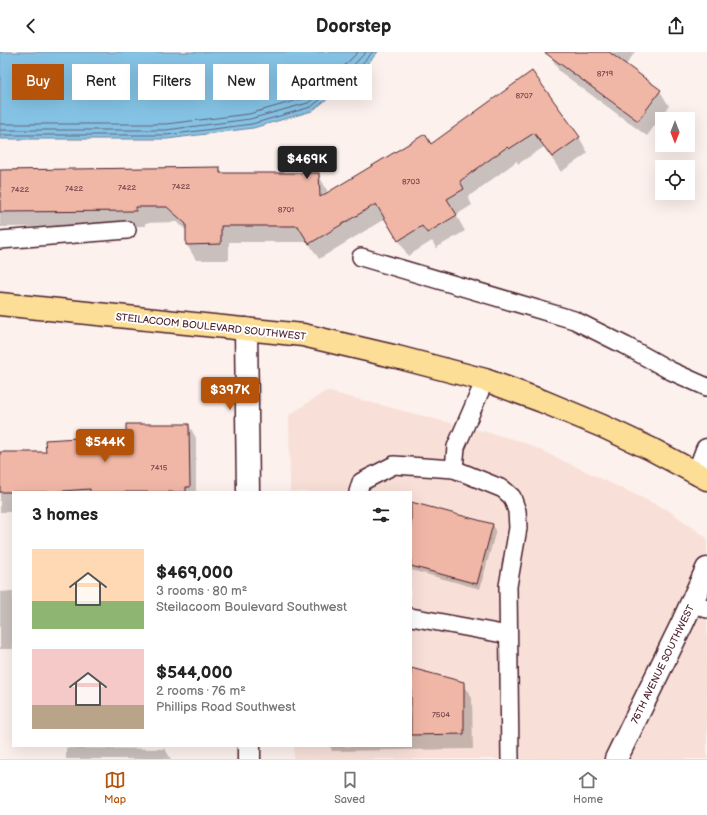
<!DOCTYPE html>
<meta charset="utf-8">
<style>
:root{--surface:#fff;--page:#f6f6f6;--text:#222;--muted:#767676;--line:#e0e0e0;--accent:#b45309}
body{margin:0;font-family:"Balsamiq Sans",sans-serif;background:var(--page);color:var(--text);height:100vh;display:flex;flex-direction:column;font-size:15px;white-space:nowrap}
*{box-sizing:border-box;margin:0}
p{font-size:13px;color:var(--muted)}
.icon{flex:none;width:22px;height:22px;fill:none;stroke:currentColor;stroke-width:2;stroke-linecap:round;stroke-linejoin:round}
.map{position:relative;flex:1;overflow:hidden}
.side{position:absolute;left:12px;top:439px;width:400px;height:256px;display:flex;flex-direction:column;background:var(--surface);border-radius:0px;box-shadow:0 4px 16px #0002}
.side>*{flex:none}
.hud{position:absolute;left:12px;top:12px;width:400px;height:36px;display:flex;gap:8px}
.needle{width:26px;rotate:180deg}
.controls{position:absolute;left:655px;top:60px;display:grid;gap:8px}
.controls a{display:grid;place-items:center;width:40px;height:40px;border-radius:0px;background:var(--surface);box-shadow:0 4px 16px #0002;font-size:20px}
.price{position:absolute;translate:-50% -34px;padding:0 9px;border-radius:4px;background:var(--accent);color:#fff;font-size:13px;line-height:26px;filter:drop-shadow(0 1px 2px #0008)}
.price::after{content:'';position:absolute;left:50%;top:24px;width:12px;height:9px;margin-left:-6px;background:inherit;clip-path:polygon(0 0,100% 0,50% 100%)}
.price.active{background:#222;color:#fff}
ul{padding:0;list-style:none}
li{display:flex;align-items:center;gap:12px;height:100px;padding:0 20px}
li span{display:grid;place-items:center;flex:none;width:112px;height:80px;border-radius:0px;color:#555}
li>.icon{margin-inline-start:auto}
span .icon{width:48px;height:48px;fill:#fffc;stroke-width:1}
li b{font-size:17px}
h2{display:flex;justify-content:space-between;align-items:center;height:48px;padding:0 20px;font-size:17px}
.chip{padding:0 14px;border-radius:0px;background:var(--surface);box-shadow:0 4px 16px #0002;font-size:14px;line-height:36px}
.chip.active{background:var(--accent);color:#fff}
header{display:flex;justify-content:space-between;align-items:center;height:52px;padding:0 20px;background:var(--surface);font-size:18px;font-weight:600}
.tabs{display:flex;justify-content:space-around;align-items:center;height:56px;border-top:1px solid var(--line);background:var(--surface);font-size:11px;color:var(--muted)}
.tabs a{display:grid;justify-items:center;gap:2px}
.tabs .active{color:var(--accent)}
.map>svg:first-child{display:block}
</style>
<header><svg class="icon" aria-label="back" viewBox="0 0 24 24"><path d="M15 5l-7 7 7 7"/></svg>Doorstep<svg class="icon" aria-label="share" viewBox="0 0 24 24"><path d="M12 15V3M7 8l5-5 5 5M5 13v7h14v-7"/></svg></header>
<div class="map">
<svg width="707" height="707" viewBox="0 0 707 707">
<rect width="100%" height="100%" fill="#fcf1ed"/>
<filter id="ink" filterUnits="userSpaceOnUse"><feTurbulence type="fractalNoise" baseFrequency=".025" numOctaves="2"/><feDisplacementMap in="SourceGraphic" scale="8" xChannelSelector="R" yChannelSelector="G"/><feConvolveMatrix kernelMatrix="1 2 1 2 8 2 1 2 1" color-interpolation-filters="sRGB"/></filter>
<g filter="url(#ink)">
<!-- built -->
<path fill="#f8e0d8" d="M326,339L521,389L668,458L707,486V707H294V694H411V440H290L289,363Z"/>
<!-- water -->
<path fill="#85c3e5" stroke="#6d819b" d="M0,0H378L355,25L312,59L253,76L167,87H0Z"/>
<!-- shadow -->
<g fill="#0003">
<path d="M552,0H635L626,13L660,39L669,54L647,84L559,19L550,3Z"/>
<path d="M532,20L579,85L588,101L561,120L544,95L518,112L517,109L468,145L472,153L456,163L465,179L436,196L432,189L408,204L386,166L319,207L308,190H229V208H196L187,193V179L177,170L145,171V174L0,175V120L219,116L223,122H318L327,138V142L431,93Z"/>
<path d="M189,373L196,386V440H13V460H0V401H47L127,384Z"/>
<path d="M411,451L493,473L496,478L480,537L411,518Z"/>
<path d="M13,539V597H0V540Z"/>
<path d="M411,617L463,631L472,646L473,697L332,699L330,694H411Z"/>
<path d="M66,696L165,697L171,707H66Z"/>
</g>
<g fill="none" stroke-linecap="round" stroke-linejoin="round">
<!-- shore -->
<g stroke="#626175" stroke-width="1">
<path d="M0,72H166L249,62L305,46L344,14L358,0"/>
<path d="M0,78H166L250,67L308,51L348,19L366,0"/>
<path d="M0,83H167L252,72L311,55L352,22L373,0"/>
</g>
</g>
<!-- building -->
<g fill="#f0b7a7" stroke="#4a1f2b">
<path d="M544,0H609L661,38L638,69Z"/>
<path d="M532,19L580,85L552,105L534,81L509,97L507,95L460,129L464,137L447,147L457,163L427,181L422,174L398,189L376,152L309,192L298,174H221V192L186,193V172L167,155H136V159L0,160V118L220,115V121H319L320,145L425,82L431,92Z"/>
<path d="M126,372H189L190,435H186V440H90V437L49,440H0V400H46L45,388L126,383Z"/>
<path d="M411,450L493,472L477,532L411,514Z"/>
<path d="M411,616L464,630V682L411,683Z"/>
</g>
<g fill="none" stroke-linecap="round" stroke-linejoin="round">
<defs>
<g id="service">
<path d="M0,188L127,178"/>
<path d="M361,205L574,268L626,294L671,319L707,335"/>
<path d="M454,417L456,395L485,328"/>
<path d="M358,440L361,430L394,413L454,417L503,437L512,445L517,459L518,476L508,534L510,707"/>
<path d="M692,550L707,557"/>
<path d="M411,565L508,583"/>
</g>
<g id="minor">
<path d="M698,422L707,398"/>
<path d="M616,707L682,572L707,517"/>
</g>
<g id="tertiary">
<path d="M246,277L248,440"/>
<path d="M249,707V694"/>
</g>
<path id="primary" d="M0,252L303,283L397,305L485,328L542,349L602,374L651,397L707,427"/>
</defs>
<!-- service casing -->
<use href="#service" stroke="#4a1f2b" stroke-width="20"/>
<!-- minor casing -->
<use href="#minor" stroke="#4a1f2b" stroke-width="25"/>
<!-- tertiary casing -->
<use href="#tertiary" stroke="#4a1f2b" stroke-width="25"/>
<!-- primary casing -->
<use href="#primary" stroke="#4a1f2b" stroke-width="25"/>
<!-- service -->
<use href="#service" stroke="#fff" stroke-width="17"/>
<!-- minor -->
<use href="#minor" stroke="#fff" stroke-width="22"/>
<!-- tertiary -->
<use href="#tertiary" stroke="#fff" stroke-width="22"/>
<!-- primary -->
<use href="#primary" stroke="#fcde96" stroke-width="22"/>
</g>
</g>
<g text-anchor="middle" stroke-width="4" stroke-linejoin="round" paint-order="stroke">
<!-- number labels -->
<g font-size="8" fill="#74454a">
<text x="605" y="24">8719</text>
<text x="524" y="46">8707</text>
<text x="411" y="132">8703</text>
<text x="181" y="137">7422</text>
<text x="127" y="138">7422</text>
<text x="74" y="139">7422</text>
<text x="20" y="140">7422</text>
<text x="286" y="160">8701</text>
<text x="159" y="418">7415</text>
<text x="441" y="665">7504</text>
</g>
<!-- street labels -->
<g font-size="10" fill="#4a1f2b" stroke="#fff">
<text transform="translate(211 274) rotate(6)" y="4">STEILACOOM BOULEVARD SOUTHWEST</text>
<text transform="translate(662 612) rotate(-64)" y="4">76TH AVENUE SOUTHWEST</text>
</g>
</g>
</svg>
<div class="controls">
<a><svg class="needle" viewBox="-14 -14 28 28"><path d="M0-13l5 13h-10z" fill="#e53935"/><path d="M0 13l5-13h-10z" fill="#767676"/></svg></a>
<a><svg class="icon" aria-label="locate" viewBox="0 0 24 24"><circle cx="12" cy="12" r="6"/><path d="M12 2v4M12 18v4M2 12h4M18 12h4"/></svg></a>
</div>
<b class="price active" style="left:307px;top:128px">$469K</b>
<b class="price" style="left:230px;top:359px">$397K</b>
<b class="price" style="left:105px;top:411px">$544K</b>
<div class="hud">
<a class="chip active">Buy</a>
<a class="chip">Rent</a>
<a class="chip">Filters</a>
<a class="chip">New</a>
<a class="chip">Apartment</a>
</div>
<section class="side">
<h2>3 homes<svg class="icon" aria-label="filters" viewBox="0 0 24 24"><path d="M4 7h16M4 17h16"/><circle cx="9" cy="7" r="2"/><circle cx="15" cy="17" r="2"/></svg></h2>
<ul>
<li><span style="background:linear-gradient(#ffd9b3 65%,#8fb573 0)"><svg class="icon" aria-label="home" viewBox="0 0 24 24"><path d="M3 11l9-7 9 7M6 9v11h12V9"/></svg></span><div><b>$469,000</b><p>3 rooms · 80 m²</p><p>Steilacoom Boulevard Southwest</p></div></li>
<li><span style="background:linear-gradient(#f6c9c9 70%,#b9a48a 0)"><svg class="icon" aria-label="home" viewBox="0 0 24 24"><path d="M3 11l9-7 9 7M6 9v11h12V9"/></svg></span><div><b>$544,000</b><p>2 rooms · 76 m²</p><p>Phillips Road Southwest</p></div></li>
</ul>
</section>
</div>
<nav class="tabs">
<a class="active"><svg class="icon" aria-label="map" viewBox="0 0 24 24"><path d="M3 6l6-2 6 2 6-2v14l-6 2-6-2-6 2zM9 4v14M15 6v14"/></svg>Map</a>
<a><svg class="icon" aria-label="saved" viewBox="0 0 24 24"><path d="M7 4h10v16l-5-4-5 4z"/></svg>Saved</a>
<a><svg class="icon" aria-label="home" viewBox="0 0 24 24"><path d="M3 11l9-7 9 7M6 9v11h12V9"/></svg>Home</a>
</nav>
